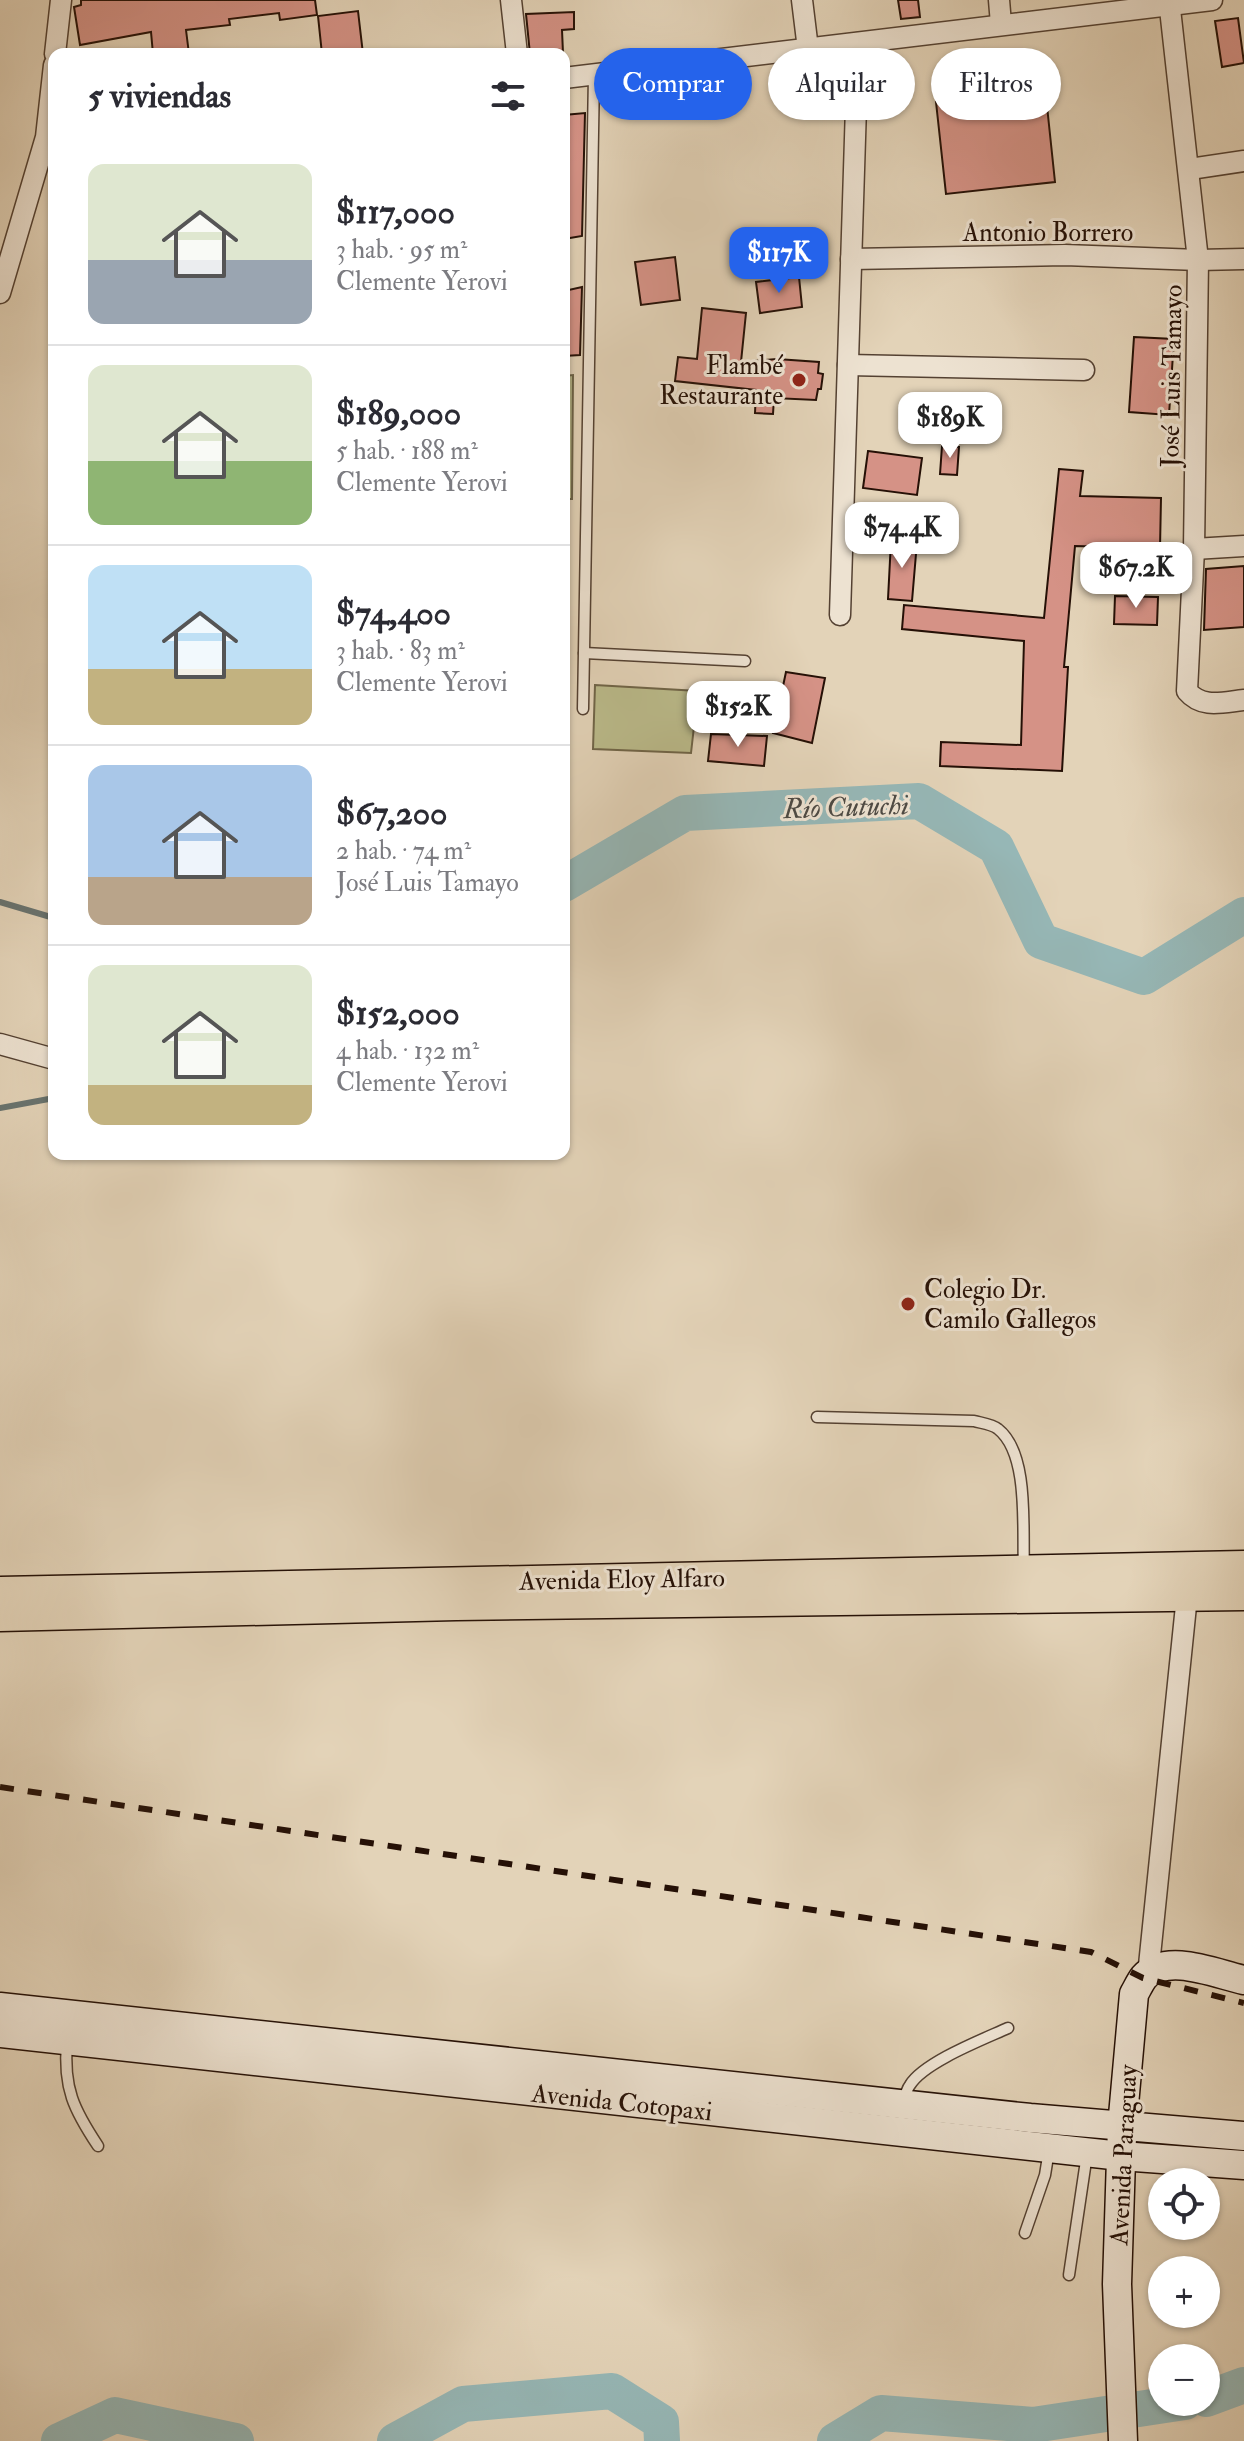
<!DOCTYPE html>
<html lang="es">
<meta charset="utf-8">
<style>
:root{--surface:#fff;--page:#f7f7f7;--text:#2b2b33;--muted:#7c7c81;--line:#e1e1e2;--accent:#2563eb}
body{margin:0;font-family:"IM FELL Double Pica",serif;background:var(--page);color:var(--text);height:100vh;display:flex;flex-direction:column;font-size:30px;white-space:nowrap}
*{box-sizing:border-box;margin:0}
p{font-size:26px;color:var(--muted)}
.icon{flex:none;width:44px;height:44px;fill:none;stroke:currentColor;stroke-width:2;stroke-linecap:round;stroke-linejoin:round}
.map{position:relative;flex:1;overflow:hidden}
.side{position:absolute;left:48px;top:48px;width:522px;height:1112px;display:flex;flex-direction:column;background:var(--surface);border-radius:16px;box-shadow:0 2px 6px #0004}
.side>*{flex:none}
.guide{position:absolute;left:594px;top:48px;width:530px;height:72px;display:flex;gap:16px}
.tools{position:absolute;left:1148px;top:2168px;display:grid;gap:16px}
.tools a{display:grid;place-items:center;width:72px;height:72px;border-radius:50%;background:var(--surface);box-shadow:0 2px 6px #0004;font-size:40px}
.price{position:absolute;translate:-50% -68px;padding:0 18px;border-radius:16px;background:#fff;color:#222;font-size:26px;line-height:52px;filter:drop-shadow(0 2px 4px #0008)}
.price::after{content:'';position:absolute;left:50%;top:48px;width:24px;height:18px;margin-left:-12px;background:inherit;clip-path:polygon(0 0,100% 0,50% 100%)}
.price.current{background:var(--accent);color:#fff}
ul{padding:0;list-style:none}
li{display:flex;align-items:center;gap:24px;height:200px;padding:0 40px}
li+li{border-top:2px solid var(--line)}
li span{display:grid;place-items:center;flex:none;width:224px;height:160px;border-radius:16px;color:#555}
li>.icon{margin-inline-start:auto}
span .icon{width:96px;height:96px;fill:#fffc;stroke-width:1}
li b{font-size:34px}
h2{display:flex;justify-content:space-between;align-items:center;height:96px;padding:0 40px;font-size:34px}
.tag{padding:0 28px;border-radius:36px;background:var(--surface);box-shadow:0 2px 6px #0004;font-size:28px;line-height:72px}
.tag.current{background:var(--accent);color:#fff}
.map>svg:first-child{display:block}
</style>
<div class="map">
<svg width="1244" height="2441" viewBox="0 0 1244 2441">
<rect width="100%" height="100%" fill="#e3d3b8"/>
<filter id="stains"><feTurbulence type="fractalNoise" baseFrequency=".0025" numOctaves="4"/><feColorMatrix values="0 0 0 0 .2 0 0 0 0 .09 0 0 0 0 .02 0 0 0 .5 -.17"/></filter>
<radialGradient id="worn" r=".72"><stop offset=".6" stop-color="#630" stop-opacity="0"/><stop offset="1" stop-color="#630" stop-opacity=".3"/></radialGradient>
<!-- green -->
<g fill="#baba8a" stroke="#706548" stroke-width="2">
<path d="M573,375L572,499H564V376Z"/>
<path d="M595,685L698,691L691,753L593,749Z"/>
</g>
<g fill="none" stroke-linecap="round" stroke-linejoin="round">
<!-- stream -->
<g stroke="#697470" stroke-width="6">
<path d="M0,902L54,918"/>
<path d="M0,1108L54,1098"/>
</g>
<!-- river -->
<g stroke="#96b7b6" stroke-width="36">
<path d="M564,884L685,813L919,801L996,847L1041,941L1144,977L1244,915"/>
<path d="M1206,2399L1244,2385"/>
<path d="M59,2441L115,2415L236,2441"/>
<path d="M395,2441L463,2404L612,2391L661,2422L662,2441"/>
<path d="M835,2441L881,2413L1033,2425L1185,2402"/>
</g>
</g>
<!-- building -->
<g fill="#d59286" stroke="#251006" stroke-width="2">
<path d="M81,0H315L317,15L280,20L279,13L229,19L230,25L186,30L189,54H153L151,32L80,45L74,7L81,5Z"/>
<path d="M898,0H918L920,17L901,19Z"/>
<path d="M358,11L363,54H322L318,16Z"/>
<path d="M574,12V29L562,30L563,53L530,54L526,14Z"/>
<path d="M1238,18L1244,63L1222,67L1215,21Z"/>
<path d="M1028,91L1030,108L1047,106L1055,182L946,194L936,102Z"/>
<path d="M585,113L582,236L564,239V115Z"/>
<path d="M675,257L680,300L641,305L635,262Z"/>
<path d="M799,277L802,307L760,313L756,282Z"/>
<path d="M582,287L580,355L564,356V291Z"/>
<path d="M702,308L746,313L741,362L777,359L819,362L818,373L823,374L821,389H818L816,400L774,398L773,414L755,413L756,390L675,381L678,357L697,359Z"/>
<path d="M1134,337L1174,339L1169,415L1129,412Z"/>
<path d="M942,446L959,447L957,475L940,474Z"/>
<path d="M868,451L922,458L917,495L863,488Z"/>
<path d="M1059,469L1083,471L1080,496L1161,498L1160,548L1075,546L1064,667H1068L1062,771L940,766L941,742L1021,745L1024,641L902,629L904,605L1044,618Z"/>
<path d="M891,541L917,542L912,601L888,599Z"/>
<path d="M1244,566V627L1204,630L1206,569Z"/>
<path d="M1115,596L1158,597L1157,625L1114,624Z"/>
<path d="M786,672L825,678L812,743L773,733Z"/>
<path d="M711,734L767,736L764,766L708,761Z"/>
</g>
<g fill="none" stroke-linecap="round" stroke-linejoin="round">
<defs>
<g id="lane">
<path d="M584,653L745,661"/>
<path d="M583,709L594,75"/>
<path d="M817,1417L974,1421C981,1423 992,1424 998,1429C1030,1454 1022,1531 1024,1569"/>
<path d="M67,2043C63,2088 74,2110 98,2146"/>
<path d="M904,2103C905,2097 906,2090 910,2085C924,2062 984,2039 1008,2028"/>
<path d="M1025,2233L1045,2175L1049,2150"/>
<path d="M1069,2275L1087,2154"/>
</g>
<g id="street">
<path d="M511,0L517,54"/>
<path d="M802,0L808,49"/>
<path d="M999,0L1001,24"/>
<path d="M1169,0L1198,260L1194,549L1187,691C1202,709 1223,702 1244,700"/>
<path d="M55,54L61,0"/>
<path d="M564,78L1212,0"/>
<path d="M1190,169L1244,161"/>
<path d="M851,259L1065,255L1198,260L1244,259"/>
<path d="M0,293L46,137L54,65"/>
<path d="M848,365L1084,370"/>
<path d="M1194,549L1244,546"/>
<path d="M840,615L858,43"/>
<path d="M0,1044L54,1059"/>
<path d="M1148,1975L1187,1596"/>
</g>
<g id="secondary">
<path d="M0,2007L1030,2118L1244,2136"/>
<path d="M0,2033L1121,2156L1244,2165"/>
<path d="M1123,2441L1117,2284L1122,2127L1134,1994C1137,1989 1140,1982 1144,1977C1167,1952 1216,1974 1244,1980"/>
</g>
<g id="primary">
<path d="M0,1592L1244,1566"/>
<path d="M0,1616L456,1605L1244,1595"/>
</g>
</defs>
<!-- lane casing -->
<use href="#lane" stroke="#544132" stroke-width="13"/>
<!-- street casing -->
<use href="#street" stroke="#544132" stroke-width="23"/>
<!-- secondary casing -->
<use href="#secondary" stroke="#251006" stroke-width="31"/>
<!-- primary casing -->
<use href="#primary" stroke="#251006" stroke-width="33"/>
<!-- lane -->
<use href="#lane" stroke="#ede2d1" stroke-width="10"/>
<!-- street -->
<use href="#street" stroke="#ede2d1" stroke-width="20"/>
<!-- secondary -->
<use href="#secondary" stroke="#ede2d1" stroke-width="28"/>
<!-- primary -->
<use href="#primary" stroke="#e3d3b8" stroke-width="30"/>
<!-- rail -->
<path stroke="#251006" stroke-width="6" stroke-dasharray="14 14" stroke-linecap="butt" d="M0,1787L1091,1952L1143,1978L1244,2003"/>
</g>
<!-- markers -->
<g fill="#8f2418" stroke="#ede2d1" stroke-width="3">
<circle cx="799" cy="380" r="8"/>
<circle cx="908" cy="1304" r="8"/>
</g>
<g text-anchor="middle" stroke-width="6" stroke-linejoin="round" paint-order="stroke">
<!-- street labels -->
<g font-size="26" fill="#251006" stroke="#ede2d1">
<text x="1048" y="241">Antonio Borrero</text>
<text transform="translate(1171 376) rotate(-89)" y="9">José Luis Tamayo</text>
<text transform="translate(622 1579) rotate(-1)" y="9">Avenida Eloy Alfaro</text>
<text transform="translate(622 2102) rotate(6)" y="9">Avenida Cotopaxi</text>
<text transform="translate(1123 2155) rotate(-87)" y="9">Avenida Paraguay</text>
</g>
<!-- poi labels -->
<g font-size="26" fill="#251006" stroke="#ede2d1" text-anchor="end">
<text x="783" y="374">Flambé<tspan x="783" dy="30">Restaurante</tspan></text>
<text x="924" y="1298" text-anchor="start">Colegio Dr.<tspan x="924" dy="30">Camilo Gallegos</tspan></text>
</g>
<!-- water labels -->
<g font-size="28" font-style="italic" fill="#4d4a44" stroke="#ede2d1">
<text transform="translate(846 806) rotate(-2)" y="10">Río Cutuchi</text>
</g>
</g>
<rect width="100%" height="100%" filter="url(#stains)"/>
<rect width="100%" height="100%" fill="url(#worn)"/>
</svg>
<div class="tools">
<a><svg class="icon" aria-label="locate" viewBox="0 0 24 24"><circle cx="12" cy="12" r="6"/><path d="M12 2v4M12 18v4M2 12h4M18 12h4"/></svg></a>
<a>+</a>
<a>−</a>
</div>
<b class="price current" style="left:779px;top:295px">$117K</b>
<b class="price" style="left:950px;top:460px">$189K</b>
<b class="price" style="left:902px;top:570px">$74.4K</b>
<b class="price" style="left:1136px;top:610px">$67.2K</b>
<b class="price" style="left:738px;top:749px">$152K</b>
<div class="guide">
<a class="tag current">Comprar</a>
<a class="tag">Alquilar</a>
<a class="tag">Filtros</a>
</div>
<section class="side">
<h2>5 viviendas<svg class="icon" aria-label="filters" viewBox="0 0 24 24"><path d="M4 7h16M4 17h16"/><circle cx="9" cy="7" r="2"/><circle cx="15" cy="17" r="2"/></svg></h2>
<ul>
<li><span style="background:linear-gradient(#dfe7d0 60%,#9aa5b1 0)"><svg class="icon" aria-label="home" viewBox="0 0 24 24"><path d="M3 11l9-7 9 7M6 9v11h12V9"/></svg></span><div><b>$117,000</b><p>3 hab. · 95 m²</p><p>Clemente Yerovi</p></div></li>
<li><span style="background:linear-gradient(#dfe7d0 60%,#8fb573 0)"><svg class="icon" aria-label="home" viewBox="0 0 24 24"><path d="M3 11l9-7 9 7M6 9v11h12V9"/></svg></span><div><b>$189,000</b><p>5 hab. · 188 m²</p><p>Clemente Yerovi</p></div></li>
<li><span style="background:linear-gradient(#bfe0f5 65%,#c2b280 0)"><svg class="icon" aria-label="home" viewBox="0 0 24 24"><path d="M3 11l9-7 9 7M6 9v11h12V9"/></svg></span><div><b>$74,400</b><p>3 hab. · 83 m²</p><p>Clemente Yerovi</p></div></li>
<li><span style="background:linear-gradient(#a9c7e8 70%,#b9a48a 0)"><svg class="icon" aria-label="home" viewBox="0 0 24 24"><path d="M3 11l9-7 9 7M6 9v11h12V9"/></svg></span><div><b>$67,200</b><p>2 hab. · 74 m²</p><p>José Luis Tamayo</p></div></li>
<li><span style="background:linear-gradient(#dfe7d0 75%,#c2b280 0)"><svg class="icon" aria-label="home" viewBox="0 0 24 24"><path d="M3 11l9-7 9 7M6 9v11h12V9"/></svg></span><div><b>$152,000</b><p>4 hab. · 132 m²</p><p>Clemente Yerovi</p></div></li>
</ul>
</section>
</div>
